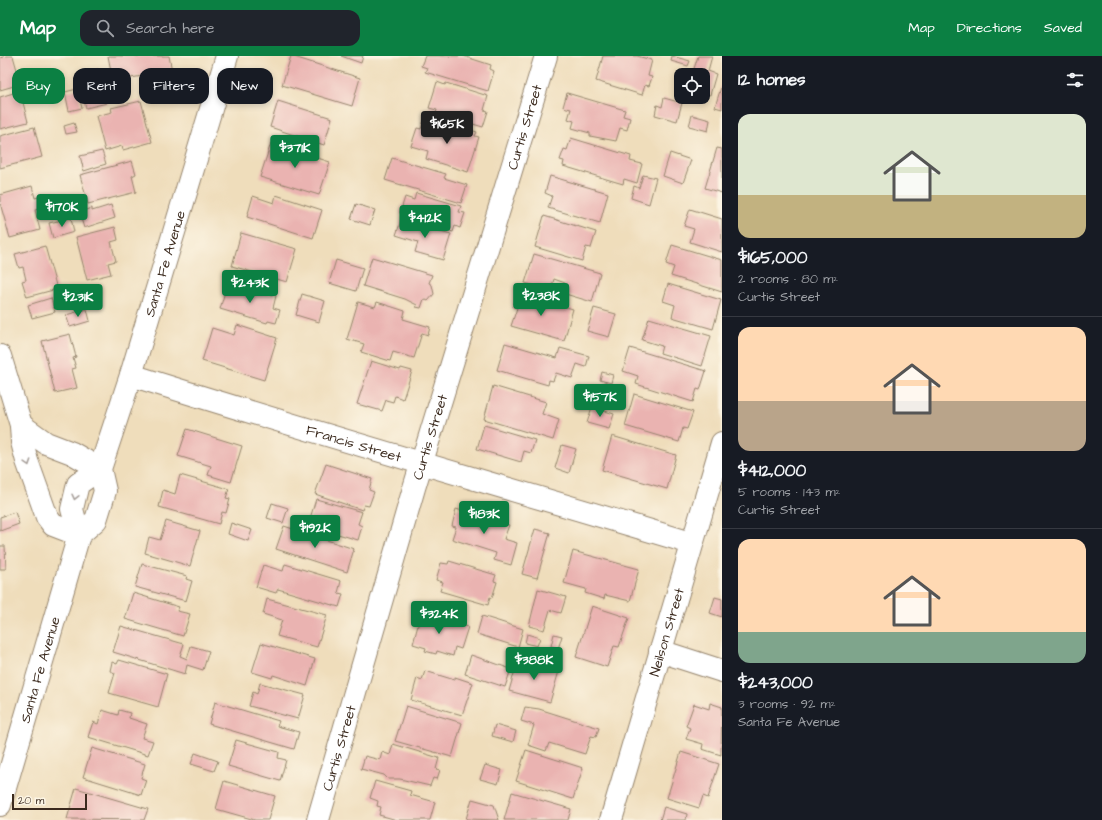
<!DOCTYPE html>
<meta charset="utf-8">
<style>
:root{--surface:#171b24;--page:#20242c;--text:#f1f3f6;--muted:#9ea1a6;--line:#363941;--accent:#0b8043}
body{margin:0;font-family:"Architects Daughter",sans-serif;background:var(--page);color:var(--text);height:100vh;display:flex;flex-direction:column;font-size:15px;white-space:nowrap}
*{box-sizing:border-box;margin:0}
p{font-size:13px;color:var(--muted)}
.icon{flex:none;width:22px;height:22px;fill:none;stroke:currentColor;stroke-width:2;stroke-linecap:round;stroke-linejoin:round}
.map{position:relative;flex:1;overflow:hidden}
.panel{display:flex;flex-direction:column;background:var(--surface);width:380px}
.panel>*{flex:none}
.top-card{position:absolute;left:12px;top:12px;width:380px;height:36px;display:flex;gap:8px}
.controls{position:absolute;left:674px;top:12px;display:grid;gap:8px}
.controls a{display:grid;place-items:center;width:36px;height:36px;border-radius:8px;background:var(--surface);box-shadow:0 2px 6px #0003;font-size:20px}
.scale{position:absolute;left:12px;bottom:10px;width:75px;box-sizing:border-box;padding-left:4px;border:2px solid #3b2a1e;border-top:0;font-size:11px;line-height:14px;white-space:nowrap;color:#3b2a1e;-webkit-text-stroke:3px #fcf5e5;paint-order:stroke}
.price{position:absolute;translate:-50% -34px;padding:0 9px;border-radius:4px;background:var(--accent);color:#fff;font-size:13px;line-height:26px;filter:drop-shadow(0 1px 2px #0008)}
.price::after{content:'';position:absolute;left:50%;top:24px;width:12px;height:9px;margin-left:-6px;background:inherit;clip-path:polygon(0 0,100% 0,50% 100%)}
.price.selected{background:#222;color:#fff}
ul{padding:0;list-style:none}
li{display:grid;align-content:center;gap:8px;height:212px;padding:0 16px}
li+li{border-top:1px solid var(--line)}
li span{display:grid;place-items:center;height:124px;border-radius:12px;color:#555}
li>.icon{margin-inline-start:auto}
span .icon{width:72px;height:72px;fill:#fffc;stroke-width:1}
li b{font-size:17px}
h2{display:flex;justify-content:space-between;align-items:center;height:48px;padding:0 16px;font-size:17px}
.chip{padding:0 14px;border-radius:12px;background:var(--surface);box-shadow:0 2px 6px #0003;font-size:14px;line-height:36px}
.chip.selected{background:var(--accent);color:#fff}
header{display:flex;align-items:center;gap:24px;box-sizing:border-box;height:56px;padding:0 20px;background:var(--accent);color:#fff}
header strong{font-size:19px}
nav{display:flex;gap:22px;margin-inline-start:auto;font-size:14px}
.search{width:280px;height:36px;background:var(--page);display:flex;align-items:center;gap:10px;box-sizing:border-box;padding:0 14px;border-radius:12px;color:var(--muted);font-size:15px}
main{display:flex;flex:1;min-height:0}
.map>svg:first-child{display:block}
</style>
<header>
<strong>Map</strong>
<div class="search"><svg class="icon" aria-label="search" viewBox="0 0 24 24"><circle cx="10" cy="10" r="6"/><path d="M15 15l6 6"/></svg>Search here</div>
<nav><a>Map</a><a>Directions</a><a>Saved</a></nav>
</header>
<main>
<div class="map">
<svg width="722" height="764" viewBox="0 0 722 764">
<rect width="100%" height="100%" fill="#fcf5e5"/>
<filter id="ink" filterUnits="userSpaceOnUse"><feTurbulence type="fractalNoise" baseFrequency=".025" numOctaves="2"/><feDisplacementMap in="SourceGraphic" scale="8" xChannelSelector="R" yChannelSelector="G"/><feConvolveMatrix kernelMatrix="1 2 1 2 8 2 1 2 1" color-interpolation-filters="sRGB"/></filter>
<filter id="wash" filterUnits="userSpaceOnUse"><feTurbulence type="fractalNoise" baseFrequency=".012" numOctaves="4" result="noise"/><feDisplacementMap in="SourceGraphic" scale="16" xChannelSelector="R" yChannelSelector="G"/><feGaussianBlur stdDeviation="0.9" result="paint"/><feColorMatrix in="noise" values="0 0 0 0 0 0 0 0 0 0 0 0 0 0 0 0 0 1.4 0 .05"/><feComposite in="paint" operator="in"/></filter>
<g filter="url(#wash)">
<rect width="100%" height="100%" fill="#efddbb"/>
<g id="blocks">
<!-- building -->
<g fill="#eab3b1">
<path d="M6,0H13L21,28L0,34V2Z"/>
<path d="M108,0H169L172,15L113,25Z"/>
<path d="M291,0L360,22L352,50L282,29Z"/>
<path d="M341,0H363L361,7Z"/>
<path d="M425,0H463L491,9L490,13L494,15L488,35L425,16L427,12L421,10Z"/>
<path d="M603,0H637L652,4L648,20L652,21L649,30L645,29L642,39L596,25Z"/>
<path d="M672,0L690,5L688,10L671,5Z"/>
<path d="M698,0H712L708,15L716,18L710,39L703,37V19H692Z"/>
<path d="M98,13L107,47L86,52L77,19Z"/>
<path d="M437,26L445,29L446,27L488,40L484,54L488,55L483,71L436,57L437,54L429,52Z"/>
<path d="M722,28V53L715,51Z"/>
<path d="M77,33L82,52L69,55L65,36Z"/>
<path d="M20,35L28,66L0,73V41Z"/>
<path d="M567,37L625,54L623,60L630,62L627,74L620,72L616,85L590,80V77L572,72L574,65L568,63L571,53L563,51Z"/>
<path d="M664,42L682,47L677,65L655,59L657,49L662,51Z"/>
<path d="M141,45L152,86L123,94L122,90L105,95L96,60L112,56L111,52Z"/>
<path d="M278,45L332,62L324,89L270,71Z"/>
<path d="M692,59L710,64L708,75L689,70Z"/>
<path d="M424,64L450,72L451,68L477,76L475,80L479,81L468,116L426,103L428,95L411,90L417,72L421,73Z"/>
<path d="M74,67L77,76L66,78L64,70Z"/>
<path d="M34,71L42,101L0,112V80Z"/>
<path d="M571,82L631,100L630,105L642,108L637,127L624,123L623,128L563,110L564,105L560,104L564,93L567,94Z"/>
<path d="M271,87L330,106L319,139L260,121Z"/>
<path d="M717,92L722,93V137L705,132Z"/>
<path d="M102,95L106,108L84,115L80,100Z"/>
<path d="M670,97L691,104L683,127L663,120Z"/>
<path d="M392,102L446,118L444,122L467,129L461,147L385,124Z"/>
<path d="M132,105L136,118L132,120L136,136L88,148L80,119Z"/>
<path d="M643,119L656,122L649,148L631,142L634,130L639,132Z"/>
<path d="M550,120L608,137L600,167L548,152L552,140L545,137Z"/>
<path d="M32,130L35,142L42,140L45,151L35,154L40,174L10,182L0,147V139Z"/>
<path d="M416,137L461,150L459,156L465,157L460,172L455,170L453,176L408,163L409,160L400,157L405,141L414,144Z"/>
<path d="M276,139L322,154L313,182L247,161L253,140L274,147Z"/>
<path d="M356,148L375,154L370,169L351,163Z"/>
<path d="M111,149L115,162L84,172L79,156L92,152V155Z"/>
<path d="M690,153L722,163V196L690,186L694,173L684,170Z"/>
<path d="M544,160L596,176L591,192L586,191L582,205L535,191Z"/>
<path d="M71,162L74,176L53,182L49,167Z"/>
<path d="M402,162L413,165L412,168L422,172L423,170L451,178L443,204L415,196L418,186L396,179Z"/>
<path d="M115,171L118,184L111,186L116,205L108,207L111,218L87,224L76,181Z"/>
<path d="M241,177L297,193L287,226L232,210Z"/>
<path d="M672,189L722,204V236L671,220L674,211L666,208Z"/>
<path d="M45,190L57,233L27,241L22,225L26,224L23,211L19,212L15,198Z"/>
<path d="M534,198L600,217L592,246L562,237L565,227L554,223L551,234L525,227Z"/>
<path d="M372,201L432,219L429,227L432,229L434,238L428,245L424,243L421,252L416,251L417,249L405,243L363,230Z"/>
<path d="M336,204L363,212L356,235L329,227Z"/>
<path d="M232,227L276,240L273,252L280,254L276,267L268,265L267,267L220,253L226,232L230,234Z"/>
<path d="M668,228L721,244L713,273L672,261L675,249L663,245Z"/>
<path d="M517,237L573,253L564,285L511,270L517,252L513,251Z"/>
<path d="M302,238L325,245L319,266L296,259Z"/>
<path d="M51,242L55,256L32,262L28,249Z"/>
<path d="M358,246L375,251L377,246L405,255L403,263L430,271L428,279L422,277L414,302L393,296L390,305L361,296L364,288L347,283Z"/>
<path d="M594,252L616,258L609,281L587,275Z"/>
<path d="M87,253L90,265L70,271L66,259Z"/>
<path d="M649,262L711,280L702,310L660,297L662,290L642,284Z"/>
<path d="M237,269L277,282L264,324L202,305L212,272L234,279Z"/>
<path d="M70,278L76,301L73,302L76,312L72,313L77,332L55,337L42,285Z"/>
<path d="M505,287L557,302L560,292L589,300L586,311L577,308L572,322L556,317L553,325L549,324L548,329L497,314Z"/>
<path d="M630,292L706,315L700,334L697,333L693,346L636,328L638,320L623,315Z"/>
<path d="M371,305L400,314L401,312L412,315L403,343L395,340L393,346L386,344L382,355L357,348Z"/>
<path d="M602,316L613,319L611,327L600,324Z"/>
<path d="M493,330L546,346L542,358L559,364L553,384L484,363Z"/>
<path d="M634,338L693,356L687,373L683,372L679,386L625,370Z"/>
<path d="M592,351L614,358L609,373L587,367Z"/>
<path d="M484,369L535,384L531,397L524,395L521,406L477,393Z"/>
<path d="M187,373L242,390L231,426L208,419L211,410L178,400Z"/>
<path d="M612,380L676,399L667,433L602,414Z"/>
<path d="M562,389L576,393L569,417L555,412Z"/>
<path d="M326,408L372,423L369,434L374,436L369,450L364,449L362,454L315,438Z"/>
<path d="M180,419L229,433L226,442L230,443L226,457L222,456L219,468L159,451L163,434L175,438Z"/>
<path d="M316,443L362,456L358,468L362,470L358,484L308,469Z"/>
<path d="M272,447L288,452L283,467L267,462Z"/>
<path d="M456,453L509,469L504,483L517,487L511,509L494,504L496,497L452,483L456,471L452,470Z"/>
<path d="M15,456L19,468L0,475V461Z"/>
<path d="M166,465L200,475L190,510L145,497L149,481L160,484Z"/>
<path d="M231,467L252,474L248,485L228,478Z"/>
<path d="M284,470L354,493L347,516L276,493Z"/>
<path d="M535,473L550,477L537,522L522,518Z"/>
<path d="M0,490H5L6,513H0Z"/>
<path d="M573,495L639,513L630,545L605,539L604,543L585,537L586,533L564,527Z"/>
<path d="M449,505L496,519L494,525L497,526L492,542L490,541L488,549L440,535L443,526L436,524L441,507L448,508Z"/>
<path d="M142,508L187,520L186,523L192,525L186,545L135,531Z"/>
<path d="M285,508L341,525L338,537L343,538L339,551L278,533L276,537L256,531L263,509L283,515Z"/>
<path d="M538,533L566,541L561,557L550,554L544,574L529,570Z"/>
<path d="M133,537L179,551L177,555L190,558L183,580L125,563Z"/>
<path d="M715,541L722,543V561L710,557Z"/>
<path d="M267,543L327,559L317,591L277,580L282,564L263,558Z"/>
<path d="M592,550L629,562L619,591L614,590L607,611L576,601Z"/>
<path d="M421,558L468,571L461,593L455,591L453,600L437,595L436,598L425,595L426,592L413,588Z"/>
<path d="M482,560L523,573L518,591L477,578Z"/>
<path d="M121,570L184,588L180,600L187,603L191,590L209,595L203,614L187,609L185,618L113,596Z"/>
<path d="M527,578L540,582L537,590L525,587Z"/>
<path d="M554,578L562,580L558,593L551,590Z"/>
<path d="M261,587L315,603L307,630L273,619L272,622L252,616Z"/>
<path d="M471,599L511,613L505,631L465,618Z"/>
<path d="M119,604L167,618L158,651L109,637L115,617L110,615L112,606L117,608Z"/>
<path d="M520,604L559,615L550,646L509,635L515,614H517Z"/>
<path d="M425,615L455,624V621L473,627L462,659L411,644L417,622L422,624Z"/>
<path d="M260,627L305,639L298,663L249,650L253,636L257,638Z"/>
<path d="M215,646L279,665L277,670L299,676L294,693L209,668Z"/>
<path d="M710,647L722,651L721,699L702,693L703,688L686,683L690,672L686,670L694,648L709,653Z"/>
<path d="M406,650L462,667L452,701L395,685Z"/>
<path d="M525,651L539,653L599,672L596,681L591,680L585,698L549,687L546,695L528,689L534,669L521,665Z"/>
<path d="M102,654L118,659L119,654L130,657L129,662L147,668L142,682L153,685L148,699L88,681L93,666L98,668Z"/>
<path d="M495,669L516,675L513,686L492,680Z"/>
<path d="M236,684L279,696L278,702L286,704L280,725L228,710Z"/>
<path d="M393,688L439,702L436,713L440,714L437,723L433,722L430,730L400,723H388L384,719L361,713L365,700L380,704L382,696L390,699Z"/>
<path d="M92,692L145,708L141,722L146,724L141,739L83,721Z"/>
<path d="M526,694L583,712L573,743L516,725Z"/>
<path d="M681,696L719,708L708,742L703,740L699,752L667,742Z"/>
<path d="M195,697L218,705L214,715L191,708Z"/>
<path d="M485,709L502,714L498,728L480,723Z"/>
<path d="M224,725L275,740L268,764H255L216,753Z"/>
<path d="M375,725L411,735L410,739L435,746L430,764H397L379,759L381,751L377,750L378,745L370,742Z"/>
<path d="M76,732L148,753L144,764L67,763Z"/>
<path d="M512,736L571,753L568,764H504Z"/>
<path d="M472,743L494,749L499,764L466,763Z"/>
<path d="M664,751L687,758L686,764H660Z"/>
</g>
</g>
</g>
<g filter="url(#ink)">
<use href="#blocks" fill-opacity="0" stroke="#95846c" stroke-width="1"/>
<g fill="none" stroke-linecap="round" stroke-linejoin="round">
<defs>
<g id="minor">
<path d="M0,300L21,369L22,386L27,405L47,461L53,469L79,479"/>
<path id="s1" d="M131,319C317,378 505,431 691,487"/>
<path d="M21,369L46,387L72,397L100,413"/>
<path d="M660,595L722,615"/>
<path id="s2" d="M318,764L414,432L546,0"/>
<path id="s3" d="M611,764L722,387"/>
</g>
<g id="tertiary">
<path id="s4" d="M79,479L96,464L105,435L100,413L131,319L227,0"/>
<path id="s5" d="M0,749L79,479L72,453L78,428L100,413"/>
</g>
</defs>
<!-- minor casing -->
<use href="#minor" stroke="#95846c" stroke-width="24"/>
<!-- tertiary casing -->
<use href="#tertiary" stroke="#95846c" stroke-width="24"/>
<!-- minor -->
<use href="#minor" stroke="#fff" stroke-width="22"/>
<!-- tertiary -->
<use href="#tertiary" stroke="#fff" stroke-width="22"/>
</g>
<!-- one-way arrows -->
<defs><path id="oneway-chevron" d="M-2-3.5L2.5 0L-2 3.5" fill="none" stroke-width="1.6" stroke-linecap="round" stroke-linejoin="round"/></defs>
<g stroke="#a79f9a">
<use href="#oneway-chevron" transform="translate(28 407) rotate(72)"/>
<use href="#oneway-chevron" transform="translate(75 441) rotate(103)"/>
</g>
</g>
<g text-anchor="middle" stroke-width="4" stroke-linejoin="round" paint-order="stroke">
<!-- street labels -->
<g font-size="14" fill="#3b2a1e" stroke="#fcf5e5">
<text dy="5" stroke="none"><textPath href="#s2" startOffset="723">Curtis Street</textPath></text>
<text dy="5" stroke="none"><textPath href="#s4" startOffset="291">Santa Fe Avenue</textPath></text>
<text dy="5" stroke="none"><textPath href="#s2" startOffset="399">Curtis Street</textPath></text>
<text dy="5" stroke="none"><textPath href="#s1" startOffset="233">Francis Street</textPath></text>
<text dy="5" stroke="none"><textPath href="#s3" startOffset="196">Neilson Street</textPath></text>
<text dy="5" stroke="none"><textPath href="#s5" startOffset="141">Santa Fe Avenue</textPath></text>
<text dy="5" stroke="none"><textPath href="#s2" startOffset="75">Curtis Street</textPath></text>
</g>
</g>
</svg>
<div class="controls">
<a><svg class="icon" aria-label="locate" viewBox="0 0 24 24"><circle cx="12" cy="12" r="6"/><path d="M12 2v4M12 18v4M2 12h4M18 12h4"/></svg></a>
</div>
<div class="scale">20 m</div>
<b class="price selected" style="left:447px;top:89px">$165K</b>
<b class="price" style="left:295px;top:113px">$371K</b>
<b class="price" style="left:62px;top:172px">$170K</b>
<b class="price" style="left:425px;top:183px">$412K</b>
<b class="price" style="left:250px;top:248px">$243K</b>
<b class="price" style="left:541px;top:261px">$238K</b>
<b class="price" style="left:78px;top:262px">$231K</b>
<b class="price" style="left:600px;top:362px">$157K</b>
<b class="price" style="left:484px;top:479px">$183K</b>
<b class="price" style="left:315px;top:493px">$192K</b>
<b class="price" style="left:439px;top:579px">$324K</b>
<b class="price" style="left:534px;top:625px">$388K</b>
<div class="top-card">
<a class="chip selected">Buy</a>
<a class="chip">Rent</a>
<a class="chip">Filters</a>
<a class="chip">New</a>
</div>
</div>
<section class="panel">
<h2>12 homes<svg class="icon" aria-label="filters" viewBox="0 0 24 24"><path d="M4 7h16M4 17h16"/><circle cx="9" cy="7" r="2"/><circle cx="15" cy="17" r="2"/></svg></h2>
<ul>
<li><span style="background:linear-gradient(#dfe7d0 65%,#c2b280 0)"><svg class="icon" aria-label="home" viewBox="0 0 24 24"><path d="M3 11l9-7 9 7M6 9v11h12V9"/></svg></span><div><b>$165,000</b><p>2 rooms · 80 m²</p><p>Curtis Street</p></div></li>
<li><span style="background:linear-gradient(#ffd9b3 60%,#b9a48a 0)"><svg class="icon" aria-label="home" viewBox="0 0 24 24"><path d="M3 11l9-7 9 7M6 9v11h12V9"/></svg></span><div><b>$412,000</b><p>5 rooms · 143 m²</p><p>Curtis Street</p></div></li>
<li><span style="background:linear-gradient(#ffd9b3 75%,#7fa58c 0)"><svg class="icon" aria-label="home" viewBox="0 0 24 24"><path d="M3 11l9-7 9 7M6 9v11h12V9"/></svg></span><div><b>$243,000</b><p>3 rooms · 92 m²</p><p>Santa Fe Avenue</p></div></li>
</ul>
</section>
</main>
